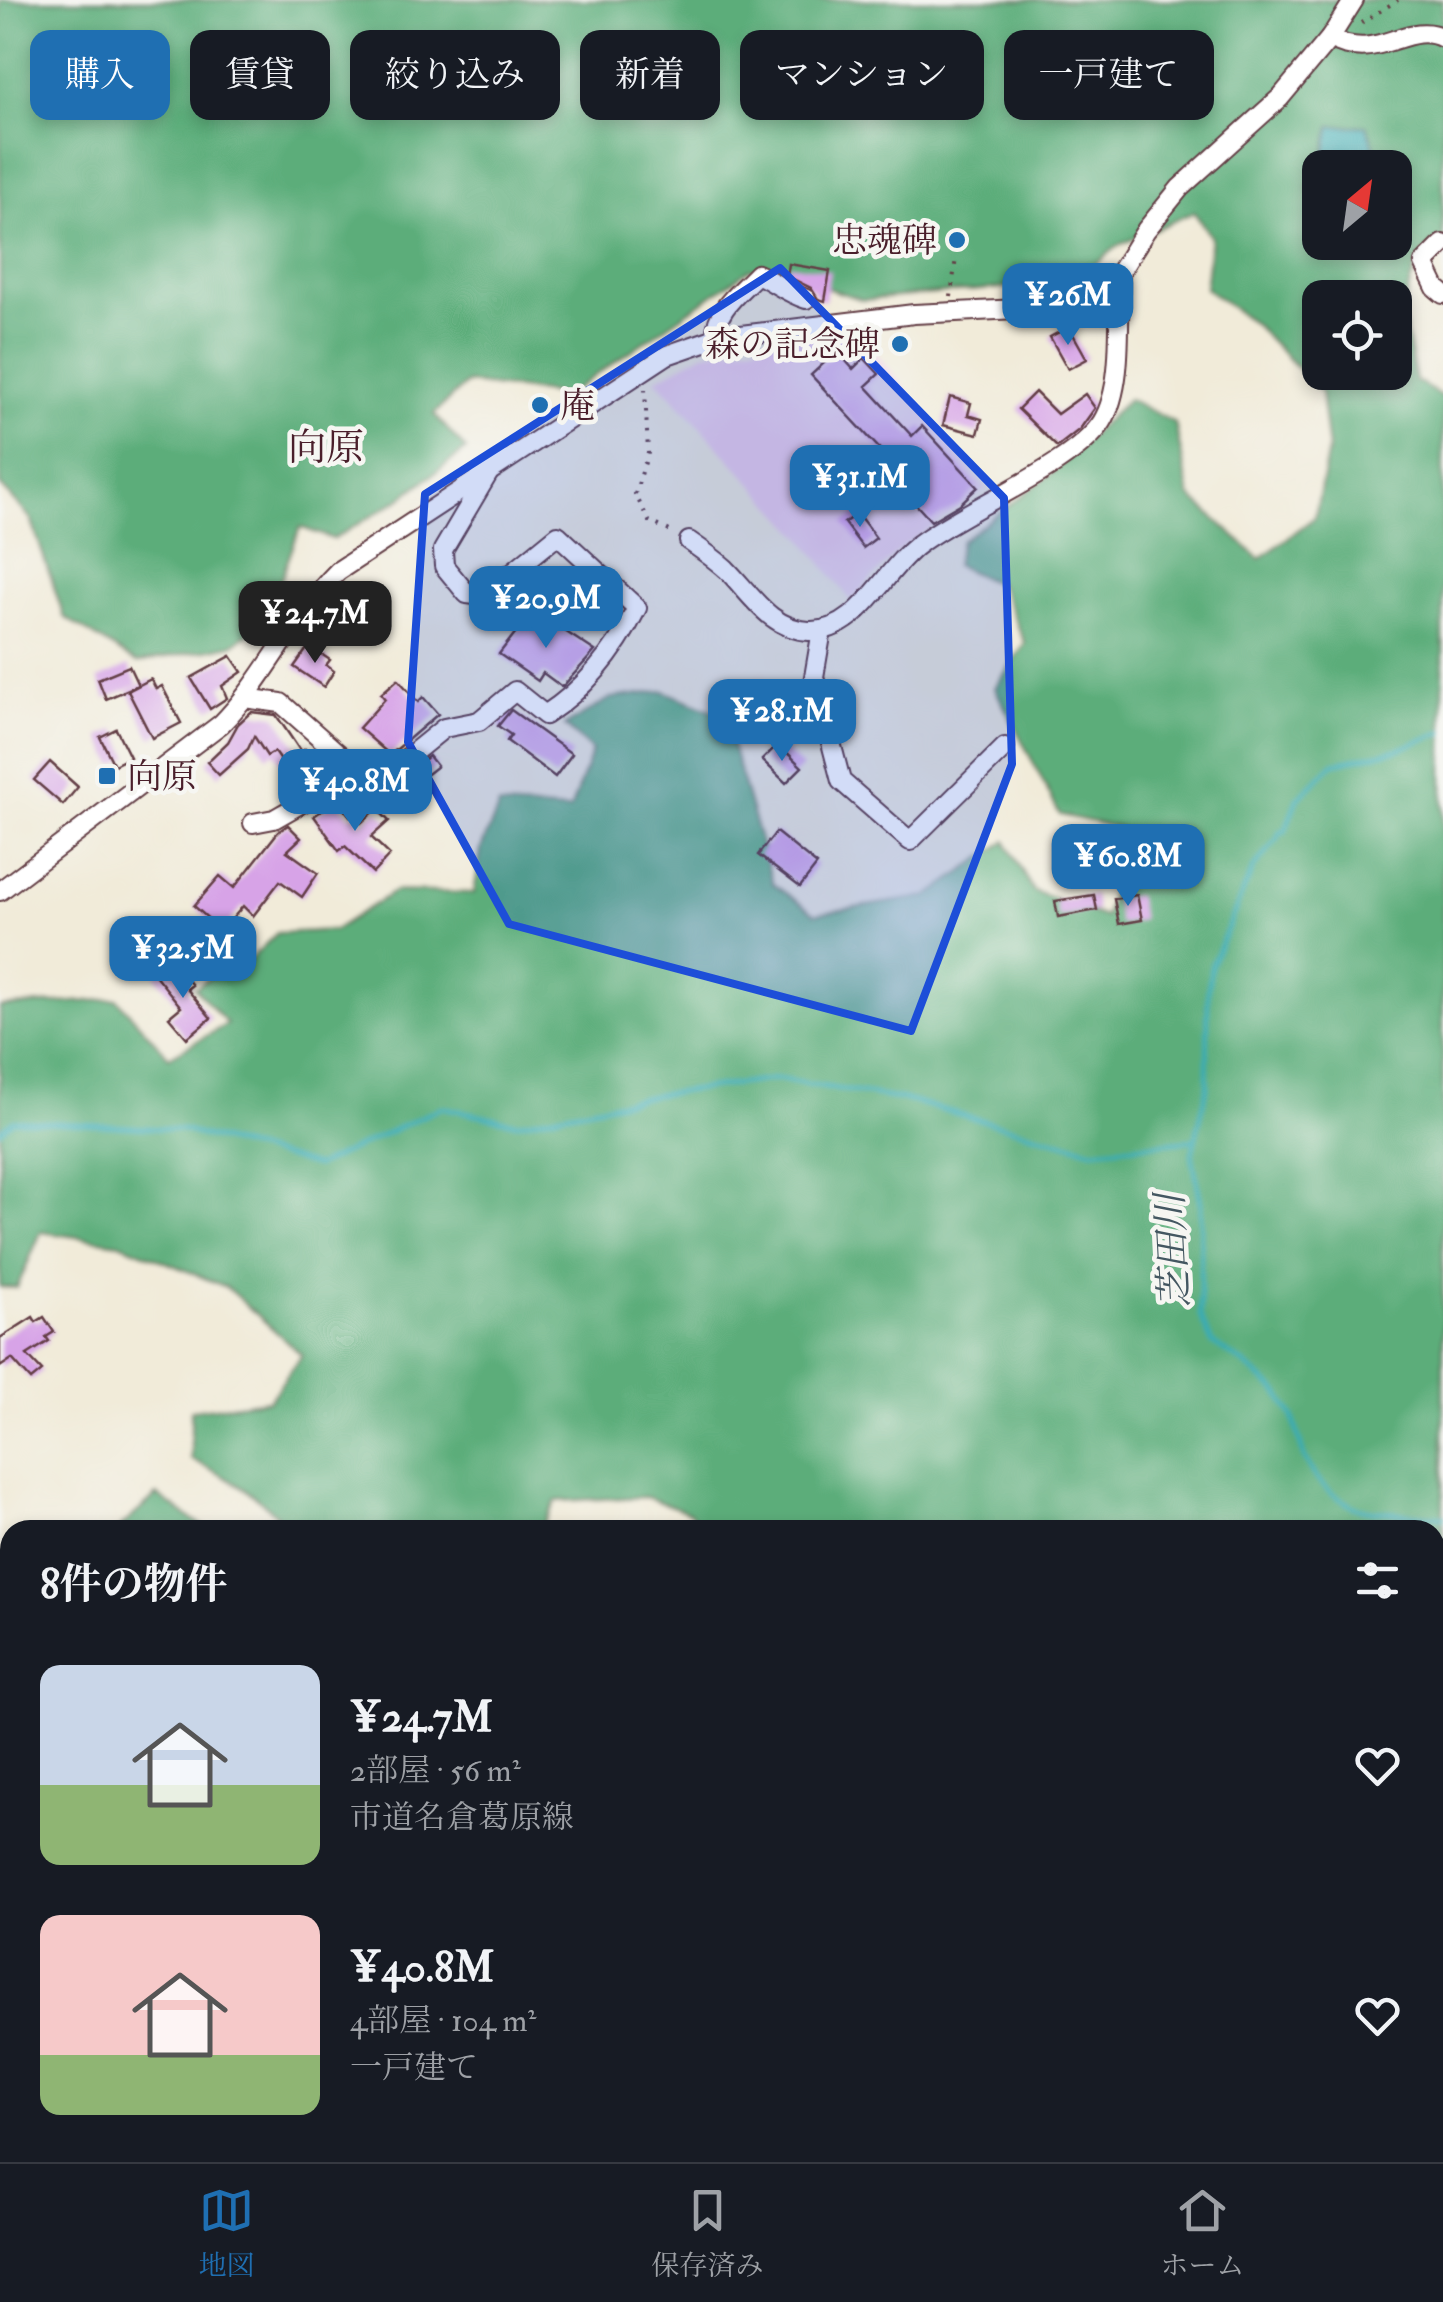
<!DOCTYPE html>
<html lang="ja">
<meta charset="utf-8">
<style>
:root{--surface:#171b24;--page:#20242c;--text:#f1f3f6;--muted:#9ea1a6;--line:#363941;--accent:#1f6fb2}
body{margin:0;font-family:"IM FELL Double Pica","Noto Serif JP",serif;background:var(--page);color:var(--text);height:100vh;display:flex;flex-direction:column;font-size:38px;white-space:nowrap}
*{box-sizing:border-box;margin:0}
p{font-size:32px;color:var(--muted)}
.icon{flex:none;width:55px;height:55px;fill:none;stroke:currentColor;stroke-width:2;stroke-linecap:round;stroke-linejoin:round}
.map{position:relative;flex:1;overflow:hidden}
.side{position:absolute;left:0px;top:1520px;width:1445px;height:642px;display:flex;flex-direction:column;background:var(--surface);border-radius:30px 30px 0 0;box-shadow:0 5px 15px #0003}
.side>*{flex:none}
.guide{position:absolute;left:30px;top:30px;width:1385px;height:90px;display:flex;gap:20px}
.needle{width:65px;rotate:29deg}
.buttons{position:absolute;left:1302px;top:150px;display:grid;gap:20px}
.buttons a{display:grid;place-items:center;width:110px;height:110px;border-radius:20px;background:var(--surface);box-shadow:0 5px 15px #0003;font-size:50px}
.price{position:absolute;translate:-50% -85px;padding:0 22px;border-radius:20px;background:var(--accent);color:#fff;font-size:32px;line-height:65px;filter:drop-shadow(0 2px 5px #0008)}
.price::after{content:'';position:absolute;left:50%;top:60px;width:30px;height:22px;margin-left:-15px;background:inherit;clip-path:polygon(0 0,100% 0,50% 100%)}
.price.current{background:#222;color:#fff}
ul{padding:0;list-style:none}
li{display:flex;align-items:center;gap:30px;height:250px;padding:0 40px}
li span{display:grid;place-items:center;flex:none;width:280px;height:200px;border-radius:20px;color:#555}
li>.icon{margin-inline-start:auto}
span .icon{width:120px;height:120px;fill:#fffc;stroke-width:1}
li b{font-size:42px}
h2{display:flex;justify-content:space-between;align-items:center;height:120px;padding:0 40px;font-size:42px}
.chip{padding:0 35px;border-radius:20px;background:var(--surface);box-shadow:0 5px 15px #0003;font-size:35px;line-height:90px}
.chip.current{background:var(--accent);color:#fff}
.tabs{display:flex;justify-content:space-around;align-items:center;height:140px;border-top:2px solid var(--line);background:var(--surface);font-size:28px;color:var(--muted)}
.tabs a{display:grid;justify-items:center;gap:5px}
.tabs .current{color:var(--accent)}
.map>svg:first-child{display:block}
</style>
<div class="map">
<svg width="1443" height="2162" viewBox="0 0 1443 2162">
<rect width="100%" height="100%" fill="#f6f6f2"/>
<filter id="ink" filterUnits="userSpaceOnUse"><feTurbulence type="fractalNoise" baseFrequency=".01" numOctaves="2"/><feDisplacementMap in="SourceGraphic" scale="20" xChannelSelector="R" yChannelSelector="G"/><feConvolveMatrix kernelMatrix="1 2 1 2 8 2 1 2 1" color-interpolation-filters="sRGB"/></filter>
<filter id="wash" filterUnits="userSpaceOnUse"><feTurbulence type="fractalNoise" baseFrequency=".0048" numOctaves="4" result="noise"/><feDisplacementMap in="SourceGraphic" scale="40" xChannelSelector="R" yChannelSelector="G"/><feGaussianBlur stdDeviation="2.25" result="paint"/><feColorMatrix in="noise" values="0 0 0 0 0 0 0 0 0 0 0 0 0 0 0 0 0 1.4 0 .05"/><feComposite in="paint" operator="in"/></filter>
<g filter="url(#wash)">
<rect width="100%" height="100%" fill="#f1ebd9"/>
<!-- built -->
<path fill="#eed0e7" d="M806,336H863L986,489L900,549L851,601L800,535L656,379L704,353Z"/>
<!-- forest -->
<g fill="#5cad7a" stroke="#536652" stroke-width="2.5" fill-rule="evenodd">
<path d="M0,0H1443V252L1416,264L1402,313L1416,381L1443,397V2162H390L392,2152H1435V1530H698L691,1513L646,1497L556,1501L540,1530H290C265,1498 227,1477 191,1459V1410L269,1400L302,1355L226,1287L120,1243L41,1232L17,1288L0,1287V1007L117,999L169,1057L227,1024L195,988L216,973L246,963L277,933L334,930L395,891L474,893L481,849L499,806L570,810L592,751L565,726L611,698L664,691L723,715L773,884L815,914L928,896L1006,841L1033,891L1105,917L1128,830L1060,815L995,688L1025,643L999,585L955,565L961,541L1051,474L1128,399L1175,423L1190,496L1260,559L1315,517L1328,450L1321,392L1253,323L1205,288L1211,237L1194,212L1119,245L1077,280L1027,286L863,300L823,287L796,272L750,269L567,395L466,383L434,414L466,450L400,499L333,539L300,527L266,621L232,645L137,663L64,617L31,519L0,485ZM1332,127L1375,149L1373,167L1395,168V242H1320V217L1308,188L1325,164ZM1320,298H1395V372H1320Z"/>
<path d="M157,1495L208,1530H117Z"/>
<path d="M10,1619V1890L0,1878V1627Z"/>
</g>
<!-- water -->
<path fill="#3aacb3" stroke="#42666f" stroke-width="2.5" d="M1331,126H1367L1375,149L1373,167H1322Z"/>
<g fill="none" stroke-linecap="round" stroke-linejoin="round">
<!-- stream -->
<g stroke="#3aacb3" stroke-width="5">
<path d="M1443,732L1397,750L1334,763L1297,799L1285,832L1280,831L1277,839L1253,869L1211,966L1208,988L1207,1089L1192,1154L1201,1203L1200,1316L1212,1343L1243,1363L1279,1393L1293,1417L1304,1457L1317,1479L1330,1492L1353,1507L1371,1511L1443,1517"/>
<path d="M0,1131L13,1120L182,1130L317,1166L442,1107L517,1123L656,1095L777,1079L910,1101L1093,1150L1194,1140"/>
<path d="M1435,2013L1443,2011"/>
<path d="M711,2162L717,2152"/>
</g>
</g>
<g id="blocks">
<!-- building -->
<g fill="#d7a3e7">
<path d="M789,264L830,271L825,301L818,299L811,288L787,276Z"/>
<path d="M1069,327L1087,359L1068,369L1050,337Z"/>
<path d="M837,351L853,369L864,358L879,374L866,386L912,436L922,426L978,487L960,504L931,521L880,465L888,458L811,375Z"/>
<path d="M1035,392L1057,414L1085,394L1095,408L1080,429L1057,447L1018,409Z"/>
<path d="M950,397L971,403L968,415L982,419L978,434L943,425Z"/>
<path d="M857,513L876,538L863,548L844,523Z"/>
<path d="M530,614L545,623L548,620L595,651L562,687L543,673L538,681L499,654Z"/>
<path d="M309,646L330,660L326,665L334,671L324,687L294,667Z"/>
<path d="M231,656L242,672L222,686L227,698L210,709L191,678Z"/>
<path d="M129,666L138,685L106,699L98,679Z"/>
<path d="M151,679L156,689L162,686L181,723L152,738L128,691Z"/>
<path d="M398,679L418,702L423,697L438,714L390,755L359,728L385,699L381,694Z"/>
<path d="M511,710L572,754L555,777L507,741L511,735L498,726Z"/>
<path d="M251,712L276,715L301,752L305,749L314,763L292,778L274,752L267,756L254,736L248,749L219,775L207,762L228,742L238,724Z"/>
<path d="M116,729L130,757L114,765L100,737Z"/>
<path d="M778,744L802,767L786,783L762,760Z"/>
<path d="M429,756L437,766L419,780L424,785L402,803L390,788Z"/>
<path d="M50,762L78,787L63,805L34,780Z"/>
<path d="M337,800L350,816L354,813L361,823L377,809L389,821L371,837L390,855L373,873L345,846L339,851L314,816Z"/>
<path d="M288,825L301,838L287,851L318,873L302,897L280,881L253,916L243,906L222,931L194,906L220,876L234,888L278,832Z"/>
<path d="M776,832L817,865L800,887L758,855Z"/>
<path d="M1136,844L1143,881L1126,884L1119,847Z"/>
<path d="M1094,895L1097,910L1058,917L1055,901Z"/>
<path d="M1137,895L1142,920L1119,924L1114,899Z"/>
<path d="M172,961L192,985L187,989L211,1018L187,1038L169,1017L181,1007L155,975Z"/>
<path d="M33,1317L36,1322L44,1317L54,1332L46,1337L49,1341L27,1355L42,1371L31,1380L12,1359L0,1367V1338Z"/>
</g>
</g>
</g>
<g filter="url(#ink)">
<use href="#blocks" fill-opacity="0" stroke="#633e45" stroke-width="2.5"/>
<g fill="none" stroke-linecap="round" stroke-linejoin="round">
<defs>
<g id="minor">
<path d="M1330,38C1377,65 1407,19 1443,38"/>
<path d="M1443,244L1424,263L1436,288L1443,294"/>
<path d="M716,338C714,310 739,293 757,274C775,282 787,293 806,299"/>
<path d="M689,541C702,550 715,559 726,569C751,594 770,629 809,631C860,633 883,570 919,544C965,509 1075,465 1102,422C1125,384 1117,317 1120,272"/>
<path d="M822,630L814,677L841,781L910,841L1005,747"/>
<path d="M244,698L281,703L358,771"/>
<path d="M253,823L274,819L358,771L370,788L444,728L479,721L515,691L545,715C585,689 616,650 637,608L558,535L483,596L467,594L444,566L443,550L488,474"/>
<path d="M0,891L221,724C266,679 292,617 338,571L667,355L716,338L914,314L1041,308L1093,292L1120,272L1146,230L1180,188L1280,98L1330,38L1354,0"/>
<path d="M0,1704L10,1705"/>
<path d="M1435,1901L1443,1898"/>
<path d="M0,1912L10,1924"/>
<path d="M141,2152V2162"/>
</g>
</defs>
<!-- minor casing -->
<use href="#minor" stroke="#633e45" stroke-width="22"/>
<!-- path -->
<g stroke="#633e45" stroke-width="4" stroke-dasharray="2.5 8" stroke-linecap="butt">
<path d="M1361,23L1398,0"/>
<path d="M951,297L956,257"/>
<path d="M645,389L648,453L635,494L649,521L674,533"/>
<path d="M196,2152L207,2162"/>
</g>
<!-- minor -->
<use href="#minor" stroke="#fff" stroke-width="18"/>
</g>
</g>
<!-- marked area -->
<path fill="#1d4ed8" fill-opacity="0.2" stroke="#1d4ed8" stroke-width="8" stroke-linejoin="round" d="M780,268L1004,498L1012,764L911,1031L509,924L408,742L425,494Z"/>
<!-- markers -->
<g fill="#1f6fb2" stroke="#f6f6f2" stroke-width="4">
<circle cx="957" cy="240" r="10"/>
<circle cx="900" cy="344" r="10"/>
<circle cx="540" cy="405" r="10"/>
<rect x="97" y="766" width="20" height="20" rx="5"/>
</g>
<g text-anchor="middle" stroke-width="9" stroke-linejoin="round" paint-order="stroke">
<!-- poi labels -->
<g font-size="35" fill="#4a1f2b" stroke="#f6f6f2" text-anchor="end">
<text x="937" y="252">忠魂碑</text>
<text x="880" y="356">森の記念碑</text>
<text x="560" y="417" text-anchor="start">庵</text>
<text x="127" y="788" text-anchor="start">向原</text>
</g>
<!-- neighbourhood labels -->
<g font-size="38" fill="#4a1f2b" stroke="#f6f6f2">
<text x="326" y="460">向原</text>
</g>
<!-- water labels -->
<g font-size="38" font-style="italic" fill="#445761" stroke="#f6f6f2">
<text transform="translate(1172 1251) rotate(-93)" y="13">芝田川</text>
</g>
</g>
</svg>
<div class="buttons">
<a><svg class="needle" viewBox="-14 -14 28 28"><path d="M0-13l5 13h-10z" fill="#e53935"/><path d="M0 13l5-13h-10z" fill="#9ea1a6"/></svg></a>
<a><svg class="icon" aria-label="locate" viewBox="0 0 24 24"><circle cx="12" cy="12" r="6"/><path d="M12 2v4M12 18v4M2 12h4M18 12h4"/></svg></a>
</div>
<b class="price" style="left:1068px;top:348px">¥26M</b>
<b class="price" style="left:860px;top:530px">¥31.1M</b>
<b class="price" style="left:546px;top:651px">¥20.9M</b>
<b class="price current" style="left:315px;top:666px">¥24.7M</b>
<b class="price" style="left:782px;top:764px">¥28.1M</b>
<b class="price" style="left:355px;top:834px">¥40.8M</b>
<b class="price" style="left:1128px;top:909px">¥60.8M</b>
<b class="price" style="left:183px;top:1001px">¥32.5M</b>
<div class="guide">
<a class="chip current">購入</a>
<a class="chip">賃貸</a>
<a class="chip">絞り込み</a>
<a class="chip">新着</a>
<a class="chip">マンション</a>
<a class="chip">一戸建て</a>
</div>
<section class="side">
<h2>8件の物件<svg class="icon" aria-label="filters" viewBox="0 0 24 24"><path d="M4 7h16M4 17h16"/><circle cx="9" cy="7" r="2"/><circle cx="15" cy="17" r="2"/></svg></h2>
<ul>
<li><span style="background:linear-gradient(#c9d6e8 60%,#8fb573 0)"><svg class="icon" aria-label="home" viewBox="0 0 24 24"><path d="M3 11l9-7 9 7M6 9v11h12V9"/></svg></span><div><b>¥24.7M</b><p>2部屋 · 56 m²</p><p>市道名倉葛原線</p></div><svg class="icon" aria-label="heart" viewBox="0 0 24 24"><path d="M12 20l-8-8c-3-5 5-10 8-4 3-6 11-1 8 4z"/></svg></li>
<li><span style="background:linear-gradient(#f6c9c9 70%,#8fb573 0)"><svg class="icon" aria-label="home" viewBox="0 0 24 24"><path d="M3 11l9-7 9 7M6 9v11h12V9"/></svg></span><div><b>¥40.8M</b><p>4部屋 · 104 m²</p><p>一戸建て</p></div><svg class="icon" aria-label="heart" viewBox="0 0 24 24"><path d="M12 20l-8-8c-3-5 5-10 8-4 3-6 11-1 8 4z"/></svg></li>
</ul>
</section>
</div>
<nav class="tabs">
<a class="current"><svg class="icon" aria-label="map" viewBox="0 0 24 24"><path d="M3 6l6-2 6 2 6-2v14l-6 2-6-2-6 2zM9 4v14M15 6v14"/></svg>地図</a>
<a><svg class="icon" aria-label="saved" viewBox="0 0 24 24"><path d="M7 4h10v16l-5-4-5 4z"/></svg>保存済み</a>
<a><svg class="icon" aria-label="home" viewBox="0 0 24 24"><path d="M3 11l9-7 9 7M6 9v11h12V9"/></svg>ホーム</a>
</nav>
